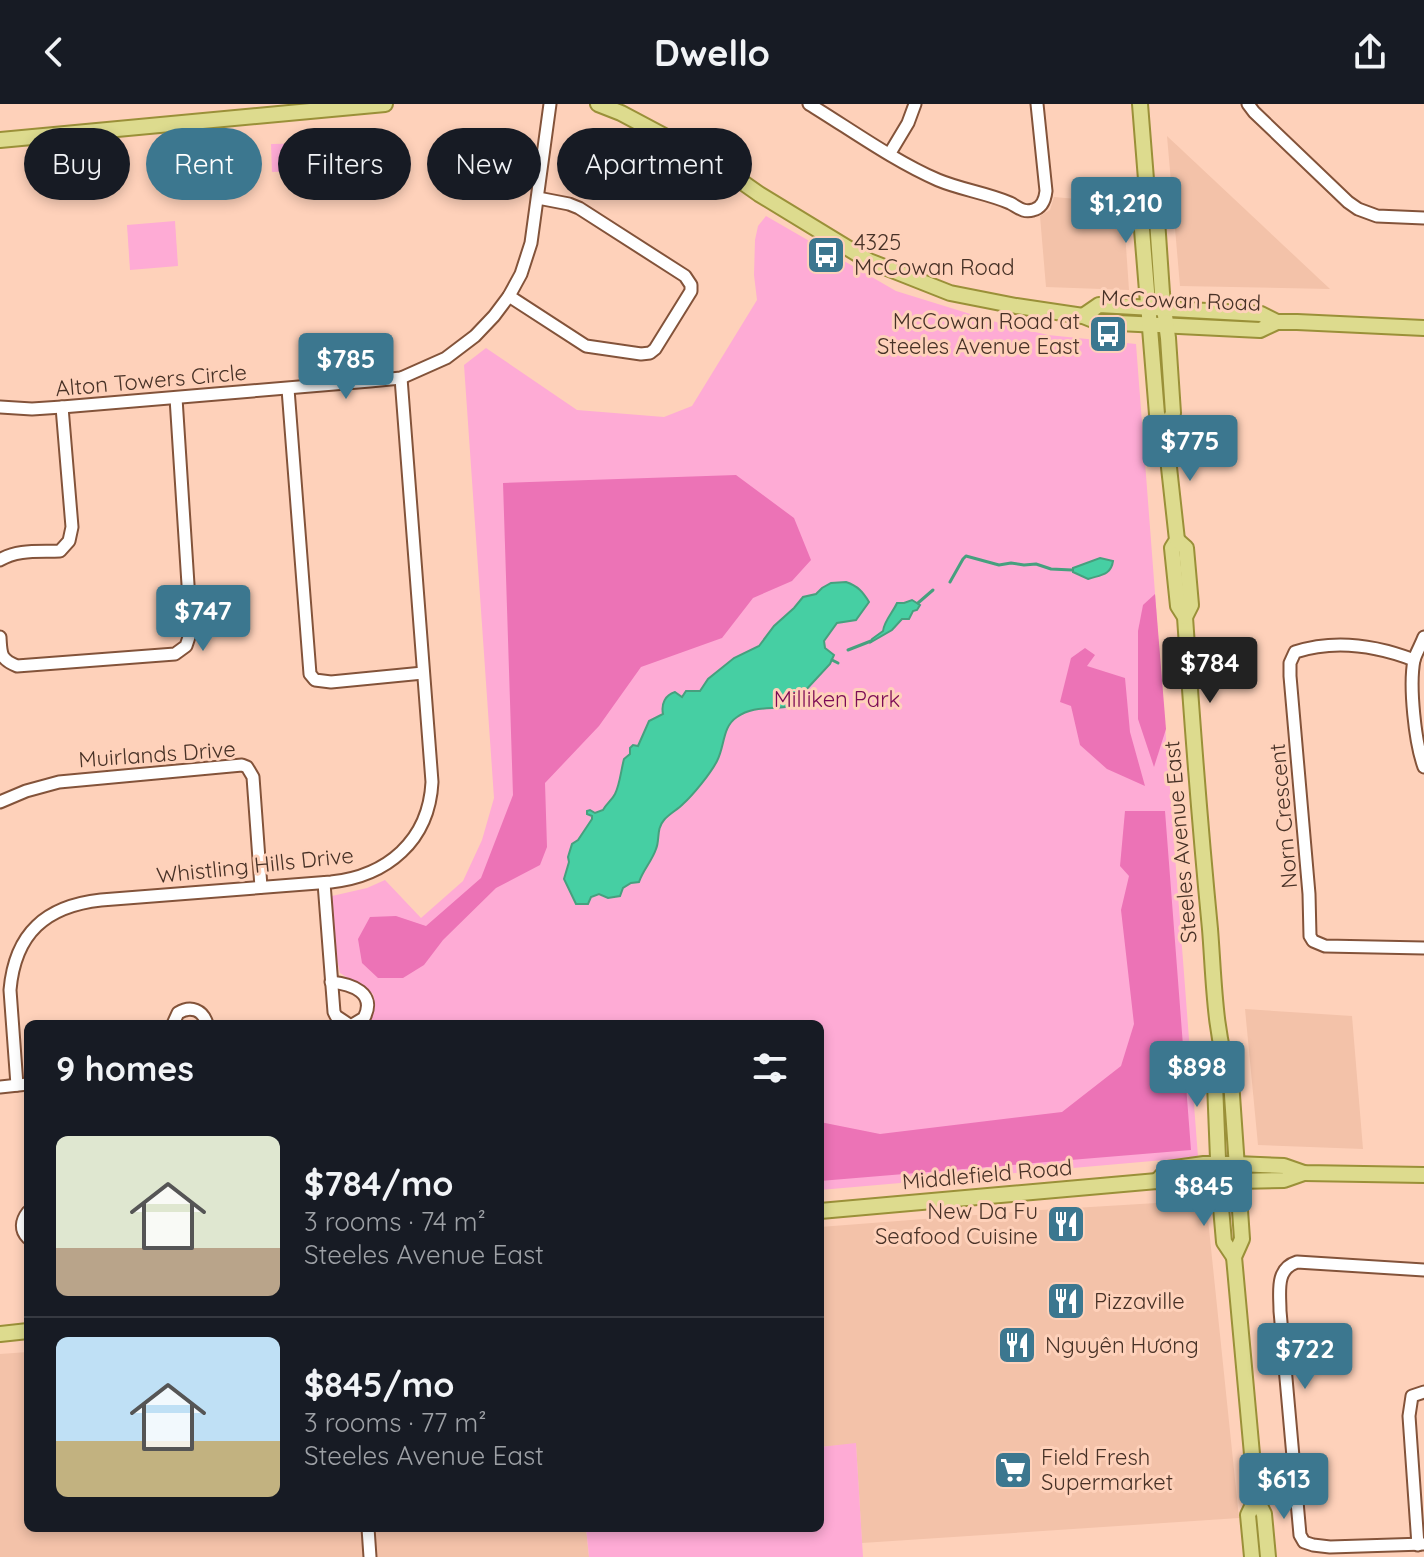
<!DOCTYPE html>
<meta charset="utf-8">
<style>
:root{--surface:#171b24;--page:#20242c;--text:#f1f3f6;--muted:#9ea1a6;--line:#363941;--accent:#3c778f}
body{margin:0;font-family:Quicksand,sans-serif;background:var(--page);color:var(--text);height:100vh;display:flex;flex-direction:column;font-size:30px;white-space:nowrap}
*{box-sizing:border-box;margin:0}
p{font-size:26px;color:var(--muted)}
.icon{flex:none;width:44px;height:44px;fill:none;stroke:currentColor;stroke-width:2;stroke-linecap:round;stroke-linejoin:round}
.map{position:relative;flex:1;overflow:hidden}
.drawer{position:absolute;left:24px;top:916px;width:800px;height:512px;display:flex;flex-direction:column;background:var(--surface);border-radius:12px;box-shadow:0 4px 12px #0003}
.drawer>*{flex:none}
.top-card{position:absolute;left:24px;top:24px;width:800px;height:72px;display:flex;gap:16px}
.price{position:absolute;translate:-50% -68px;padding:0 18px;border-radius:8px;background:var(--accent);color:#fff;font-size:26px;line-height:52px;filter:drop-shadow(0 2px 4px #0008)}
.price::after{content:'';position:absolute;left:50%;top:48px;width:24px;height:18px;margin-left:-12px;background:inherit;clip-path:polygon(0 0,100% 0,50% 100%)}
.price.active{background:#222;color:#fff}
ul{padding:0;list-style:none}
li{display:flex;align-items:center;gap:24px;height:200px;padding:0 32px}
li+li{border-top:2px solid var(--line)}
li span{display:grid;place-items:center;flex:none;width:224px;height:160px;border-radius:12px;color:#555}
li>.icon{margin-inline-start:auto}
span .icon{width:96px;height:96px;fill:#fffc;stroke-width:1}
li b{font-size:34px}
h2{display:flex;justify-content:space-between;align-items:center;height:96px;padding:0 32px;font-size:34px}
.chip{padding:0 28px;border-radius:36px;background:var(--surface);box-shadow:0 4px 12px #0003;font-size:28px;line-height:72px}
.chip.active{background:var(--accent);color:#fff}
header{display:flex;justify-content:space-between;align-items:center;height:104px;padding:0 32px;background:var(--surface);font-size:36px;font-weight:700}
.map>svg:first-child{display:block}
</style>
<header><svg class="icon" aria-label="back" viewBox="0 0 24 24"><path d="M15 5l-7 7 7 7"/></svg>Dwello<svg class="icon" aria-label="share" viewBox="0 0 24 24"><path d="M12 15V3M7 8l5-5 5 5M5 13v7h14v-7"/></svg></header>
<div class="map">
<svg width="1424" height="1453" viewBox="0 0 1424 1453">
<rect width="100%" height="100%" fill="#fed1ba"/>
<!-- built -->
<g fill="#f3c2a9">
<path d="M1167,32L1330,185L1180,182Z"/>
<path d="M1054,93L1123,99L1129,186L1046,183L1040,112L1050,106Z"/>
<path d="M1245,905L1352,912L1363,1045L1258,1041Z"/>
<path d="M1206,1096L1239,1414L862,1439L856,1340L820,1343V1123L1041,1106Z"/>
<path d="M28,1248V1424H586L589,1453H0V1250Z"/>
</g>
<!-- green -->
<g fill="#feabd5">
<path d="M323,39L324,66L272,68L271,40Z"/>
<path d="M766,112L896,187L1009,222L1048,231L1136,240L1198,1053L820,1086V920H367C374,909 376,902 373,890L340,869L336,851L332,792L367,784L385,776L421,814L463,777L482,736L494,694L464,261L486,244L577,306L664,313L692,302L757,196L754,171L755,136L758,122Z"/>
<path d="M175,117L178,162L130,166L127,121Z"/>
<path d="M856,1339L863,1453H589L586,1424H820V1343Z"/>
</g>
<!-- forest -->
<g fill="#ec73b6">
<path d="M736,371L794,414L811,456L792,477L753,494L722,534L641,563L599,622L545,679L547,743L540,761L496,784L443,836L424,861L403,874H378L362,859L358,835L370,813L396,812L426,822L481,774L513,691L503,379Z"/>
<path d="M1155,490L1166,625L1154,663L1138,615V527L1143,501Z"/>
<path d="M1085,544L1095,551L1087,562L1125,574L1130,628L1145,682L1107,665L1080,641L1071,602L1060,598L1071,554Z"/>
<path d="M1125,707H1165L1191,1046L820,1077V1018L880,1030L1062,1008L1121,962L1134,920L1121,806L1129,772L1120,762Z"/>
</g>
<!-- water -->
<g fill="#46cfa3" stroke="#46a07e" stroke-width="2">
<path d="M1100,454L1113,457C1111,472 1099,471 1088,475L1073,468V464Z"/>
<path d="M846,478C858,482 863,488 869,498L856,516L837,519L824,537L825,544L834,551L830,560L791,602C772,606 754,601 737,613C722,623 725,642 717,657C711,669 693,691 683,700C677,706 669,710 664,716C656,725 660,736 656,745C652,757 643,766 639,778L631,779L623,784L620,792L608,794L599,790L591,793L588,800H576L564,775L569,758L568,753L572,740L578,736L592,715V712L587,710V707L590,706L595,709L603,706C607,699 612,696 615,690C620,680 621,666 624,655L630,650V644L633,641L638,642L649,617L663,610C661,600 665,591 675,588L682,593L686,587H700L708,575L734,554L759,542L774,522L794,504L803,493L816,490L822,484L831,479Z"/>
<path d="M912,496L920,501L917,506L913,507L909,515H902L892,526L871,538L872,535L883,527C884,517 893,508 897,499H904Z"/>
</g>
<g fill="none" stroke-linecap="round" stroke-linejoin="round">
<!-- stream -->
<g stroke="#46a07e" stroke-width="3">
<path d="M950,478L963,455L966,452L999,461L1011,459L1024,461L1036,460L1051,465L1072,466"/>
<path d="M918,499L933,486"/>
<path d="M848,546L871,537"/>
<path d="M832,556L838,559"/>
</g>
<defs>
<g id="minor">
<path d="M809,0C850,25 894,57 938,76C962,86 987,89 1010,99C1018,103 1023,109 1033,106C1042,104 1045,96 1046,87L1037,0"/>
<path d="M1248,0L1254,8L1348,98L1358,105L1377,112L1424,114"/>
<path d="M890,49L908,19L915,0"/>
<path d="M509,192L586,242L641,250L650,249L655,245L691,187V181L685,172L579,104L569,100L538,94"/>
<path d="M288,285L310,570L315,576L331,578L423,569"/>
<path d="M0,303L32,305L62,303L370,277L401,274L446,254L475,232L494,212L509,192L521,170L531,139L550,0"/>
<path d="M0,456C17,445 40,448 60,447L69,437L72,423L62,303"/>
<path d="M0,533C1,550 0,555 17,562L175,550L186,542L191,527L176,294"/>
<path d="M1424,533C1421,541 1416,549 1414,556C1409,582 1415,639 1424,663"/>
<path d="M1414,556C1375,541 1335,535 1295,548L1290,559V572L1309,790L1310,832L1313,837L1325,842L1424,844"/>
<path d="M0,698L26,687L59,678L242,661L247,663L253,673L261,783"/>
<path d="M324,779L334,908L336,912L348,920"/>
<path d="M331,878C352,880 377,889 364,914L354,920"/>
<path d="M173,920L178,909C191,901 203,906 207,920"/>
<path d="M17,981L10,886C15,829 46,802 101,796L331,778C387,772 429,737 432,678L401,274"/>
<path d="M0,983L28,980"/>
<path d="M28,1108C21,1117 20,1126 28,1134"/>
<path d="M1424,1166L1297,1158C1275,1165 1280,1188 1280,1207L1300,1431L1304,1438L1313,1441L1330,1443L1424,1440"/>
<path d="M368,1424L370,1453"/>
<path d="M1418,1441L1409,1312L1412,1292L1424,1288"/>
</g>
<g id="major">
<path d="M598,0L621,9L715,59L759,90L869,157L950,189L1016,202L1083,212L1098,218L1260,226L1277,218H1297L1424,224"/>
<path d="M1140,0L1147,88L1140,101L1157,310L1165,327L1177,436L1172,444L1178,502L1185,513C1192,618 1200,722 1210,825C1214,874 1214,931 1231,977L1242,1135L1234,1153L1256,1394L1264,1410L1268,1453"/>
<path d="M0,36L385,0"/>
<path d="M1147,88L1156,101L1162,189L1168,234L1173,309L1165,327"/>
<path d="M1083,212L1099,201L1261,210L1277,218"/>
<path d="M1177,436L1186,444L1191,501L1185,513"/>
<path d="M1224,958L1215,979L1219,1080L1224,1138L1234,1153"/>
<path d="M1157,1077L1168,1065L1204,1060H1236L1284,1062L1304,1069L1424,1071"/>
<path d="M820,1107L1157,1077L1175,1082L1219,1080L1237,1077L1284,1076L1304,1069"/>
<path d="M0,1230L28,1227"/>
<path d="M1252,1453L1248,1411L1256,1394"/>
</g>
</defs>
<!-- minor casing -->
<use href="#minor" stroke="#83533a" stroke-width="15"/>
<!-- major casing -->
<use href="#major" stroke="#9a9038" stroke-width="18"/>
<!-- minor -->
<use href="#minor" stroke="#fff" stroke-width="11"/>
<!-- major -->
<use href="#major" stroke="#dddb8e" stroke-width="14"/>
</g>
<!-- icons -->
<defs>
<symbol id="bus-square" viewBox="-11 -11 22 22"><rect x="-9" y="-9" width="18" height="18" rx="4" fill="#3c778f" stroke="#fed1ba"/><path d="M-5-6H5V4H4V6H2V4H-2V6H-4V4H-5ZM-3.5-4V0h7V-4ZM-3.5 1.2v1.5H-2V1.2ZM2 1.2v1.5H3.5V1.2Z" fill="#fff"/></symbol>
<symbol id="restaurant-square" viewBox="-11 -11 22 22"><rect x="-9" y="-9" width="18" height="18" rx="4" fill="#3c778f" stroke="#fed1ba"/><path d="M-5-6h1v4h1v-4h1v4h1v-4h1v5L-1.5 .5V6h-2V.5L-5-1ZM5-6V6H3V1.5H1.5Q1.5-4 5-6Z" fill="#fff"/></symbol>
<symbol id="supermarket-square" viewBox="-11 -11 22 22"><rect x="-9" y="-9" width="18" height="18" rx="4" fill="#3c778f" stroke="#fed1ba"/><path d="M-6-5.5h2.5l.6 2H6L4.5 2H-2.5L-4.4-4H-6ZM-1.5 3.2a1.3 1.3 0 1 0 .1 0ZM3 3.2a1.3 1.3 0 1 0 .1 0Z" fill="#fff"/></symbol>
</defs>
<g fill-rule="evenodd">
<use href="#bus-square" x="804" y="129" width="44" height="44"/>
<use href="#bus-square" x="1086" y="208" width="44" height="44"/>
<use href="#restaurant-square" x="1044" y="1098" width="44" height="44"/>
<use href="#restaurant-square" x="1044" y="1175" width="44" height="44"/>
<use href="#restaurant-square" x="995" y="1219" width="44" height="44"/>
<use href="#supermarket-square" x="991" y="1344" width="44" height="44"/>
</g>
<g text-anchor="middle" stroke-width="6" stroke-linejoin="round" paint-order="stroke">
<!-- poi labels -->
<g font-size="22" fill="#473126" stroke="#fed1ba" text-anchor="start">
<text x="854" y="146">4325<tspan x="854" dy="25">McCowan Road</tspan></text>
<text x="1080" y="225" text-anchor="end">McCowan Road at<tspan x="1080" dy="25">Steeles Avenue East</tspan></text>
<text x="1038" y="1115" text-anchor="end">New Da Fu<tspan x="1038" dy="25">Seafood Cuisine</tspan></text>
<text x="1094" y="1205">Pizzaville</text>
<text x="1045" y="1249">Nguyên Hương</text>
<text x="1041" y="1361">Field Fresh<tspan x="1041" dy="25">Supermarket</tspan></text>
</g>
<!-- street labels -->
<g font-size="22" fill="#473126" stroke="#fed1ba">
<text transform="translate(1181 196) rotate(2)" y="8">McCowan Road</text>
<text transform="translate(151 276) rotate(-5)" y="8">Alton Towers Circle</text>
<text transform="translate(157 650) rotate(-4)" y="8">Muirlands Drive</text>
<text transform="translate(1283 712) rotate(-95)" y="8">Norn Crescent</text>
<text transform="translate(1180 738) rotate(-95)" y="8">Steeles Avenue East</text>
<text transform="translate(255 761) rotate(-6)" y="8">Whistling Hills Drive</text>
<text transform="translate(987 1070) rotate(-5)" y="8">Middlefield Road</text>
</g>
<!-- park labels -->
<g font-size="22" fill="#7c0b55" stroke="#fed1ba">
<text x="837" y="603">Milliken Park</text>
</g>
</g>
</svg>
<b class="price" style="left:1126px;top:141px">$1,210</b>
<b class="price" style="left:346px;top:297px">$785</b>
<b class="price" style="left:1190px;top:379px">$775</b>
<b class="price" style="left:203px;top:549px">$747</b>
<b class="price active" style="left:1210px;top:601px">$784</b>
<b class="price" style="left:1197px;top:1005px">$898</b>
<b class="price" style="left:1204px;top:1124px">$845</b>
<b class="price" style="left:1305px;top:1287px">$722</b>
<b class="price" style="left:1284px;top:1417px">$613</b>
<div class="top-card">
<a class="chip">Buy</a>
<a class="chip active">Rent</a>
<a class="chip">Filters</a>
<a class="chip">New</a>
<a class="chip">Apartment</a>
</div>
<section class="drawer">
<h2>9 homes<svg class="icon" aria-label="filters" viewBox="0 0 24 24"><path d="M4 7h16M4 17h16"/><circle cx="9" cy="7" r="2"/><circle cx="15" cy="17" r="2"/></svg></h2>
<ul>
<li><span style="background:linear-gradient(#dfe7d0 70%,#b9a48a 0)"><svg class="icon" aria-label="home" viewBox="0 0 24 24"><path d="M3 11l9-7 9 7M6 9v11h12V9"/></svg></span><div><b>$784/mo</b><p>3 rooms · 74 m²</p><p>Steeles Avenue East</p></div></li>
<li><span style="background:linear-gradient(#bfe0f5 65%,#c2b280 0)"><svg class="icon" aria-label="home" viewBox="0 0 24 24"><path d="M3 11l9-7 9 7M6 9v11h12V9"/></svg></span><div><b>$845/mo</b><p>3 rooms · 77 m²</p><p>Steeles Avenue East</p></div></li>
</ul>
</section>
</div>
